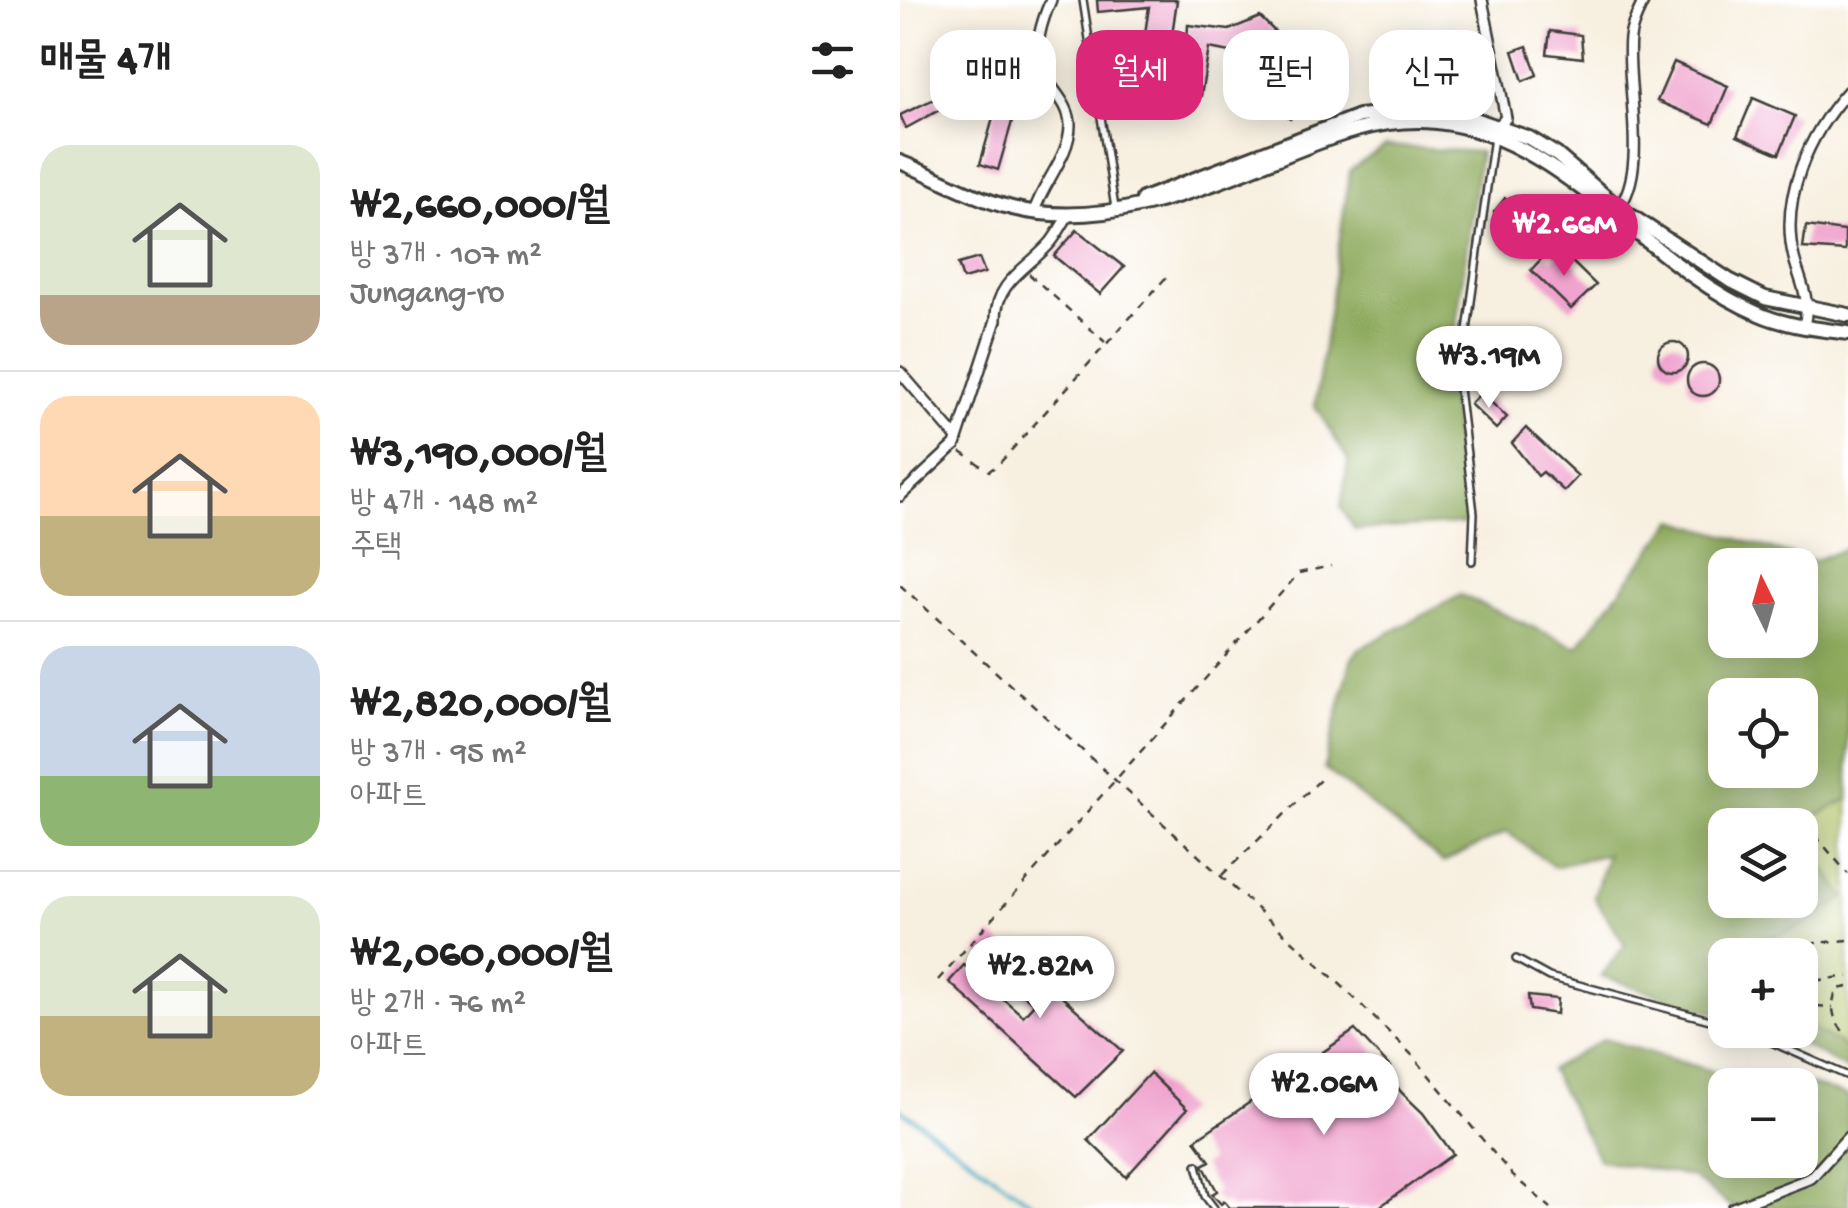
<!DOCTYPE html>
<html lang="ko">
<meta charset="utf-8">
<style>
:root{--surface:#fff;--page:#f2f2f2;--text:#222;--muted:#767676;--line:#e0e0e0;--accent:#db2777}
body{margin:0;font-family:"Gochi Hand","Poor Story",sans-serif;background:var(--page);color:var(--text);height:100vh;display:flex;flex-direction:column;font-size:38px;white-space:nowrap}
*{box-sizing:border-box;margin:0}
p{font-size:32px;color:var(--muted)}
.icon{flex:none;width:55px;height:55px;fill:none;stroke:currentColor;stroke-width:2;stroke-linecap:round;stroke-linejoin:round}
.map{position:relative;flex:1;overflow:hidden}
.drawer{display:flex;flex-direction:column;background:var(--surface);width:900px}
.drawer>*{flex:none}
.banner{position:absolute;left:30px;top:30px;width:768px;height:90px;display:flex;gap:20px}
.needle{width:65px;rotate:355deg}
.fabs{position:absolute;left:808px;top:548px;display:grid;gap:20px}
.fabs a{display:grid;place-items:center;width:110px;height:110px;border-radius:20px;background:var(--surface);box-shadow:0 5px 25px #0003;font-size:50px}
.price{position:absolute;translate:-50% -85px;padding:0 22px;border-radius:35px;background:#fff;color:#222;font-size:32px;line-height:65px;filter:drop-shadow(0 2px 5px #0008)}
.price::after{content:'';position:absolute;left:50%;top:60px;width:30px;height:22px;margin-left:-15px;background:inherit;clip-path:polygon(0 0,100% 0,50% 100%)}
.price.current{background:var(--accent);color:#fff}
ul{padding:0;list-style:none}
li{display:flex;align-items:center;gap:30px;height:250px;padding:0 40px}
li+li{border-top:2px solid var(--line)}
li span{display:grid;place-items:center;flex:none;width:280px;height:200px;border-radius:30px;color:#555}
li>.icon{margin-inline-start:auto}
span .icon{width:120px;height:120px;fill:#fffc;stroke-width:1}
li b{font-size:42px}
h2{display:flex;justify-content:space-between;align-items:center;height:120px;padding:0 40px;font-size:42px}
.chip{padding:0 35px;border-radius:30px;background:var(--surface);box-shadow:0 5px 25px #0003;font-size:35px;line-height:90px}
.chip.current{background:var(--accent);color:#fff}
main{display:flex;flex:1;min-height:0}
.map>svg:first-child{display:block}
</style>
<main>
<section class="drawer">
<h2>매물 4개<svg class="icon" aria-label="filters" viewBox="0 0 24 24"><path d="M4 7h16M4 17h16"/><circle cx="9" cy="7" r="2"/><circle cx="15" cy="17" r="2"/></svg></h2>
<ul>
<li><span style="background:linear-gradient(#dfe7d0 75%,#b9a48a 0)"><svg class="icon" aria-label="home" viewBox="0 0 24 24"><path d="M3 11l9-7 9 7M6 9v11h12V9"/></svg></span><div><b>₩2,660,000/월</b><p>방 3개 · 107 m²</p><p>Jungang-ro</p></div></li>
<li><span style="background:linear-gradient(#ffd9b3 60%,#c2b280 0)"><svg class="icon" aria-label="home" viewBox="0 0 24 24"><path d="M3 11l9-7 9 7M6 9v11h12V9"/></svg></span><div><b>₩3,190,000/월</b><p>방 4개 · 148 m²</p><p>주택</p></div></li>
<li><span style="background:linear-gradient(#c9d6e8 65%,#8fb573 0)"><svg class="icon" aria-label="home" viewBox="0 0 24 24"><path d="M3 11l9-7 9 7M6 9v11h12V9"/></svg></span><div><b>₩2,820,000/월</b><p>방 3개 · 95 m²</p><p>아파트</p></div></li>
<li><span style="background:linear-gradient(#dfe7d0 60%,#c2b280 0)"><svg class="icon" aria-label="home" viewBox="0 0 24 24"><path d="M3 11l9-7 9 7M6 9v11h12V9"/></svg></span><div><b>₩2,060,000/월</b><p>방 2개 · 76 m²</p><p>아파트</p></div></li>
</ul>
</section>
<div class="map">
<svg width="948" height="1208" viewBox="0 0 948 1208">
<rect width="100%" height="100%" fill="#fff"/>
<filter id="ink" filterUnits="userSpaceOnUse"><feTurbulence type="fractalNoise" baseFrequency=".01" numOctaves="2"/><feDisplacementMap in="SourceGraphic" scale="20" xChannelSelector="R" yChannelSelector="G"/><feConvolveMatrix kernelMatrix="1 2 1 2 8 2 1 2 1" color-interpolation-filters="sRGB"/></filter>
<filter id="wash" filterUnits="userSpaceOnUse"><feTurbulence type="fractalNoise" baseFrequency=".0048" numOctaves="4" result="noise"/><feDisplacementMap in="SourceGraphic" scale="40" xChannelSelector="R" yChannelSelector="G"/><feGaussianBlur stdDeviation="2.25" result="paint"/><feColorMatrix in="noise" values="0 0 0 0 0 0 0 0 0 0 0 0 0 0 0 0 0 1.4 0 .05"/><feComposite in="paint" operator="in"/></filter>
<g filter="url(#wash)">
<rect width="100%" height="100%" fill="#f7efdf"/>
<!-- green -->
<path fill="#b1c366" stroke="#667041" stroke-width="2.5" d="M948,640V1058L900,1030V955H835L844,926L900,900V770Z"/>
<!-- forest -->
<g fill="#8ca95b" stroke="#54623c" stroke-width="2.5" fill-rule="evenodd">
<path d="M486,146L580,152L548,386L569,523L455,530L441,508L448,460L415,406L450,170Z"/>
<path d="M774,520L912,561L948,548V799L900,825H825V900H900V833L945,898L906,924L824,956L825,1016L701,976L725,945L694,897L707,854L654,867L607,832L543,862L424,768L451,660L459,649L561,595L677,647ZM825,565H900V640H825ZM825,695H900V770H825Z"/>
<path d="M900,1022L948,1049V1070L894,1040L864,1030H900Z"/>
<path d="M704,1039L860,1085H825V1160H900V1085H885L901,1082L948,1096V1208H833L792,1177L699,1160L650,1070Z"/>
</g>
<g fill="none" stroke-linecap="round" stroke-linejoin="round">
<!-- stream -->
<path stroke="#43a9c3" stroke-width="4" d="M0,1109L139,1208"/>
</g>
<g id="blocks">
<!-- building -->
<g fill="#f0a3ce">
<path d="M197,0H277L267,70L240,67L249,7L198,12Z"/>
<path d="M360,17L430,85L418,101L412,95L390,119L365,97L372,89L335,53L309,48L301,96L284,93L288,25L329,30Z"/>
<path d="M650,31L681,35L683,58L647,54Z"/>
<path d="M627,46L637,75L623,81L613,51Z"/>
<path d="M774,62L828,86L812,124L757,101Z"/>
<path d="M101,90L120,94L98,170L80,164Z"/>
<path d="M36,98L43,108L6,128L0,115Z"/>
<path d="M853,98L895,116L879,154L837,136Z"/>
<path d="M605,198L645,231L634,245L594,212Z"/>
<path d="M906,226L945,231V251L903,248Z"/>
<path d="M177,230L224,267L200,294L154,256Z"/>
<path d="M661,251L696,285L671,309L631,270L646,254L652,260Z"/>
<path d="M79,258L85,273L63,279L58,264Z"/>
<circle cx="773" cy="357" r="15"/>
<circle cx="803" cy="380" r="16"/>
<path d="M581,393L607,417L596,429L570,404Z"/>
<path d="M626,428L678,476L664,491L643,472L638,476L612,443Z"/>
<path d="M92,935L223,1051L176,1097L49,982L64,965L123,1016L134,1004L77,952Z"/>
<path d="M628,996L658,999L657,1014L630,1010Z"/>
<path d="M455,1030L490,1067L485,1070L501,1092L523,1113L553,1154L478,1208H330L324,1201L321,1204L312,1194L317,1191L303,1165L310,1161L295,1140Z"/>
<path d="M250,1073L287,1109L226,1177L188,1140Z"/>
</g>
</g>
</g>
<g filter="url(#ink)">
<use href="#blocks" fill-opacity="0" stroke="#3d3c39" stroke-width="2.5"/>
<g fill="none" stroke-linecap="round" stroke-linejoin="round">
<defs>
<g id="lane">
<path d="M183,0L215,208"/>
<path d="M572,561L574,513L559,388L594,137"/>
<path d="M616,959L649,977L825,1024"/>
<path d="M844,1030L948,1076"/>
<path d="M297,1165L305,1196L314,1208"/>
</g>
<g id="street">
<path d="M582,0L606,118L599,125"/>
<path d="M717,210C750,171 725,85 730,38C731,25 739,11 744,0"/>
<path d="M134,212C143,182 170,156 170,125C170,103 149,88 141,69C132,50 143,18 151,0"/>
<path d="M904,326C911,297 901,285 894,258C879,199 909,134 948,91"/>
<path d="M0,372L57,438"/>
<path d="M0,496L55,445L96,320C95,281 129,268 151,242C158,233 163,223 169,214"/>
<path d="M833,1208L911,1178L948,1137"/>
</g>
<g id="secondary">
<path d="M0,162C37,177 73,198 112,208C200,230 296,192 376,159C428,138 480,116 537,122C662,135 746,266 859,314C886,326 919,329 948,333"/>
<path d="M243,199L459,116L527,109L566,116L629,138L657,155L719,208L829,280L865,298L948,315"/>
</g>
</defs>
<!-- lane casing -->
<use href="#lane" stroke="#3d3c39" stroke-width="10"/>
<!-- street casing -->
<use href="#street" stroke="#3d3c39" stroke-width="14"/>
<!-- secondary casing -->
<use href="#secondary" stroke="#3d3c39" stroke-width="18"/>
<!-- path -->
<g stroke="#3d3c39" stroke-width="2.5" stroke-dasharray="8 8" stroke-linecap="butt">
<path d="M129,274L205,342"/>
<path d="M61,452L89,471L98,465L270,273"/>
<path d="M0,585L442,986L512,1055L613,1176L651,1208"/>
<path d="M915,835L948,874"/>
<path d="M322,875L420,780"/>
<path d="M861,948L948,940"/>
<path d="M38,980L399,573L431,566"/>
<path d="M900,983L948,976"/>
<path d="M948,987L937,989C929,1007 933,1023 948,1036"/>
<path d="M900,996L908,984"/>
<path d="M900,1005L933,1007"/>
</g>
<!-- lane -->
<use href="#lane" stroke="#fff" stroke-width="5"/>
<!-- street -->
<use href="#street" stroke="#fff" stroke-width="9"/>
<!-- secondary -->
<use href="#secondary" stroke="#fff" stroke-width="12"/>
</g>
</g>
</svg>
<div class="fabs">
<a><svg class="needle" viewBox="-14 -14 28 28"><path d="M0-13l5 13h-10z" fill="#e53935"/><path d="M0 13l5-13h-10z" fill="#767676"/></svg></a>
<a><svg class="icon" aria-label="locate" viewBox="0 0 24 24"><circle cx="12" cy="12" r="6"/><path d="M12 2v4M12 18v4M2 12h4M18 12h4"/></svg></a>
<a><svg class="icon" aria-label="layers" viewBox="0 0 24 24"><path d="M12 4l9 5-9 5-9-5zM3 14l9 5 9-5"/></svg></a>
<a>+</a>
<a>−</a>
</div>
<b class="price current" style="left:664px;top:279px">₩2.66M</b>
<b class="price" style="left:589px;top:411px">₩3.19M</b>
<b class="price" style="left:140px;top:1021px">₩2.82M</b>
<b class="price" style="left:424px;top:1138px">₩2.06M</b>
<div class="banner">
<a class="chip">매매</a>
<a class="chip current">월세</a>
<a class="chip">필터</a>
<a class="chip">신규</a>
</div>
</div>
</main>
